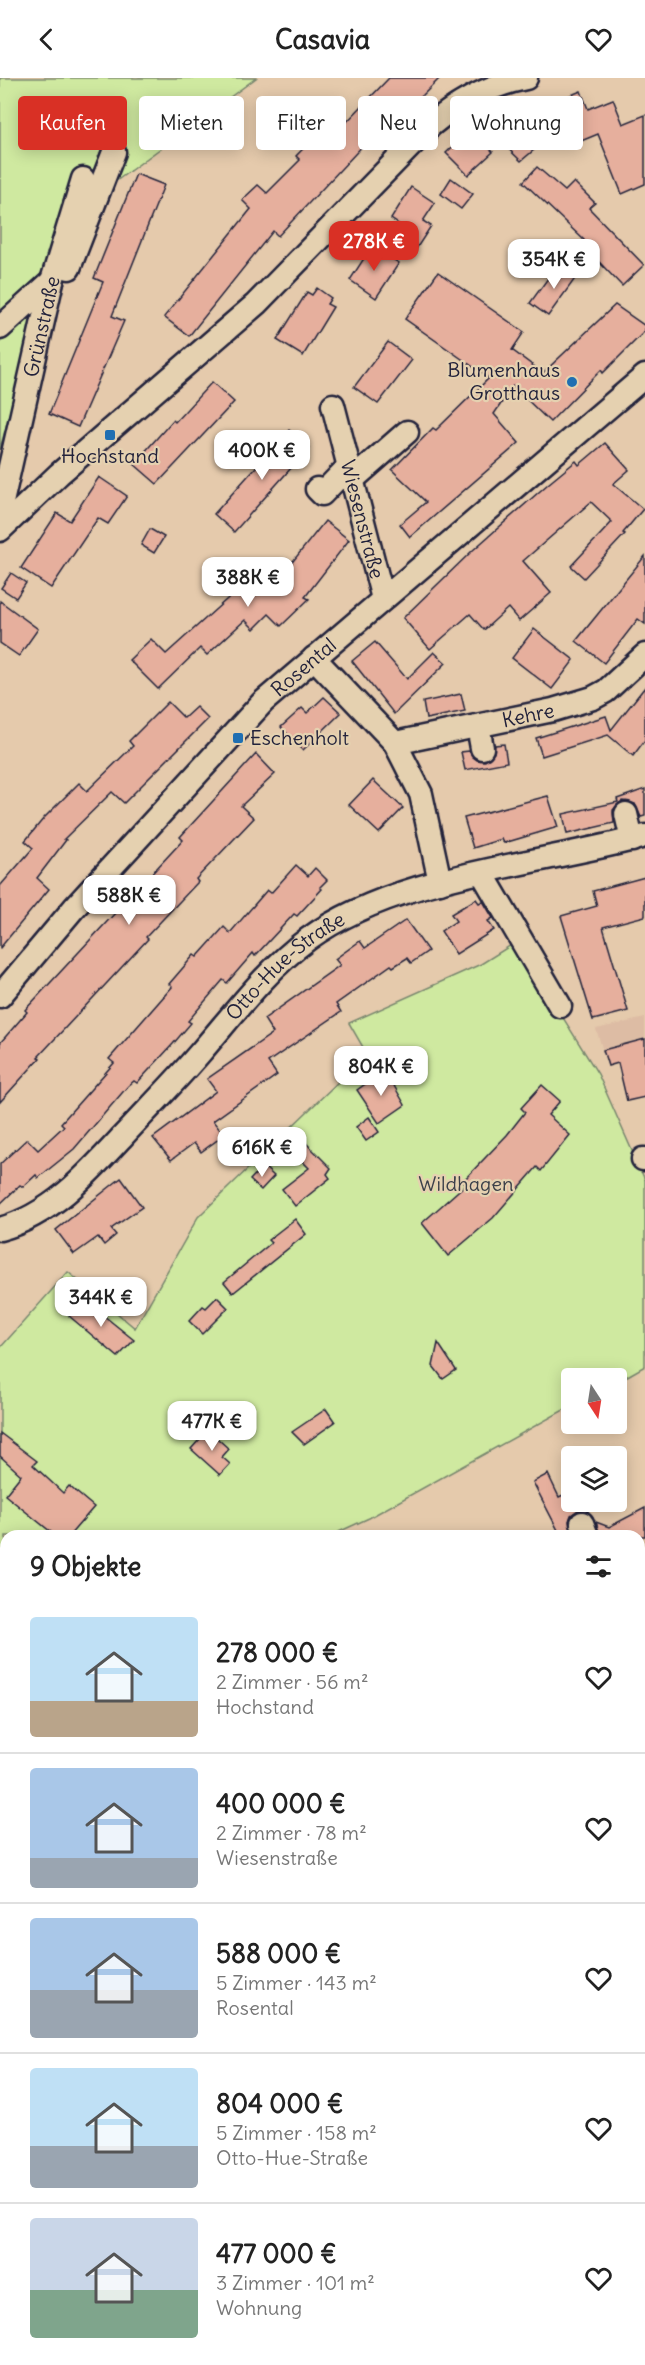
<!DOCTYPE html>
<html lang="de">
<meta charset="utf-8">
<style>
:root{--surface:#fff;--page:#f6f6f6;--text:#222;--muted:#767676;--line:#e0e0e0;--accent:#d93025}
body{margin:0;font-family:Delius,sans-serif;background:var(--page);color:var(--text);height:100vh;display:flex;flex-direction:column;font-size:22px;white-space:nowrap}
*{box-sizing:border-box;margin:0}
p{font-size:20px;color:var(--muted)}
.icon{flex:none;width:33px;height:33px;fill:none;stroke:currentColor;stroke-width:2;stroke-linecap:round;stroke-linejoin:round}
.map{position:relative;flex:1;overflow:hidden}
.details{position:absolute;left:0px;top:1452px;width:645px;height:836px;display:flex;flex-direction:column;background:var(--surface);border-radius:18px 18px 0 0;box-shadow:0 3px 15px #0003}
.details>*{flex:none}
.guide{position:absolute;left:18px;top:18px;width:609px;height:54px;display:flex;gap:12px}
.needle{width:39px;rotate:168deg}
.buttons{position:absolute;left:561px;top:1290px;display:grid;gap:12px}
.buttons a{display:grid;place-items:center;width:66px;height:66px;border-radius:6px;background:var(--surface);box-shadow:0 3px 15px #0003;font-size:30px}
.price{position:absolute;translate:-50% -51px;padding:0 14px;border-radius:12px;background:#fff;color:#222;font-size:20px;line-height:39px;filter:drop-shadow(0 2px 3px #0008)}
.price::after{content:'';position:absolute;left:50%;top:36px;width:18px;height:14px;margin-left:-9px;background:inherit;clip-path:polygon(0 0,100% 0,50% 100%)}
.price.active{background:var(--accent);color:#fff}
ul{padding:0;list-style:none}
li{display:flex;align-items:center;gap:18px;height:150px;padding:0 30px}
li+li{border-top:2px solid var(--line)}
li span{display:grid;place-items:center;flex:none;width:168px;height:120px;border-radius:6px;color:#555}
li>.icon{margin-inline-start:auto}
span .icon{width:72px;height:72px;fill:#fffc;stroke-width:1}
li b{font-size:26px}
h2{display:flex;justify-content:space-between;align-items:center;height:72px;padding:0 30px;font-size:26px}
.tag{padding:0 21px;border-radius:6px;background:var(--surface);box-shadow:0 3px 15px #0003;font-size:21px;line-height:54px}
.tag.active{background:var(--accent);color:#fff}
header{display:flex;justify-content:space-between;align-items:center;height:78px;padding:0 30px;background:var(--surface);font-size:27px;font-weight:700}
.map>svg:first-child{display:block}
</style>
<header><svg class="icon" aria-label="back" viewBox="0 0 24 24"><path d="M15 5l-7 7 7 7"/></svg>Casavia<svg class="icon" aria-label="heart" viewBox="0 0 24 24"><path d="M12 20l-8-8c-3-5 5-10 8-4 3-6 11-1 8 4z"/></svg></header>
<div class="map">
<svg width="645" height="2287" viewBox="0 0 645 2287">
<rect width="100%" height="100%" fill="#e5caac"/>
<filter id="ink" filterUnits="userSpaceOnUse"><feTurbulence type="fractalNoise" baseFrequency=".0167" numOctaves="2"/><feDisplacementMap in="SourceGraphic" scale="12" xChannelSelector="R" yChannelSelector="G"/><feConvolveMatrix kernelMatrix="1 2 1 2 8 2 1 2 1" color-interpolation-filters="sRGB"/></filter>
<g filter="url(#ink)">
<!-- built -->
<path fill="#ddbca4" d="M645,940V978L608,988L596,951Z"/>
<!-- green -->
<g fill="#cfe9a0" stroke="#78866e" stroke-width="1.5">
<path d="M0,0H256L62,143L0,371Z"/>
<path d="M516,864L598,996L645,1102V1288L617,1304L616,1300H572L571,1328L369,1440L330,1458H6V1531L0,1535V1270L68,1194L135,1250L198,1139L367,976L349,945L481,886Z"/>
<path d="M645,1521V1589L639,1579V1524Z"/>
<path d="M6,1536V1608L0,1611V1540Z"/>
</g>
<!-- building -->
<g fill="#e6af9d" stroke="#22223b" stroke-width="1.5">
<path d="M389,0H440L375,65L370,60L278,158L273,153L189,258L164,239L251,131L242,122L258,107L267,115L300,82L296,78L328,45L337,54Z"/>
<path d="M581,13L588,31L613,21L623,46L645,37V106L622,116L598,56L569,68L551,25Z"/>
<path d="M523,34L548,60L521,83L496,59Z"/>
<path d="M471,51L493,74L468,97L446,75Z"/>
<path d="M537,89L565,113L574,104L595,125L589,130L644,187L622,208L581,165L584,162L523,104Z"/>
<path d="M136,96L164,107L112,238L124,243L78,349L49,336L103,204L94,200Z"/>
<path d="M451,100L473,116L461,131L441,116Z"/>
<path d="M411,109L435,125L423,143L431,148L416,171L401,161L407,152L391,141Z"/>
<path d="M372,168L399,185L376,220L350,202Z"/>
<path d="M559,185L577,198L548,238L530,225Z"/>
<path d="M438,194L524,254L512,272L543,295L615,227L645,248V253L603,295L601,292L550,344L513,308L494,336L519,365L410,459L400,446L426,424L392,392L433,350L436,352L489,300L405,241Z"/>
<path d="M317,210L331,220L327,226L333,229L303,278L277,262L307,214L312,217Z"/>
<path d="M388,264L412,282L378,326L354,309Z"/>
<path d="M212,304L234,324L157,406L134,386L173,342L175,344Z"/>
<path d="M289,352L309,370L234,454L214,436Z"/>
<path d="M605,365L629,392L613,406L643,431L623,455L625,456L584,500L571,488L612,444L591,424L523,483L551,515L519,543L508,530L484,552L470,536L430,571L403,540L472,473L548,406L576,383L579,387Z"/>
<path d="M99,399L127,418L108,446L98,440L51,510L21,490L57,435L70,443Z"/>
<path d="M325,443L349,462L305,519L309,521L281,548L269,536L254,551L245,542L207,577L200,570L158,611L129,582L151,561L166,576L236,513L247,524L269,502L274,507Z"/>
<path d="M150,451L164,459L154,475L141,467Z"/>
<path d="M645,478V546L638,541L604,585L576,563Z"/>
<path d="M11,495L26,505L16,520L1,510Z"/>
<path d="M0,523L38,551L19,578L0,565Z"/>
<path d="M534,551L574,582L552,611L512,580Z"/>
<path d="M375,564L407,601L434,574L446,585L394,636L352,583Z"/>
<path d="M645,609V662L633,678L608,657L542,678L536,660L606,638L611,652Z"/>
<path d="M461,616L465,633L426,641L423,624Z"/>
<path d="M324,619L341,635L303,672L281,649L302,630L307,635Z"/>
<path d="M168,624L184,640L196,629L208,641L124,725L112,714L64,761L66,762L37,800L49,811L0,870V808L33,770L25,763L44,740L79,705L87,713L133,668L129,663Z"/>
<path d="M504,666L507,684L465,692L461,674L469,673L477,682L485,683L494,675L495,667Z"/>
<path d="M256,676L275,696L241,728L254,740L196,801L198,804L146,859L148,861L38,979L40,980L0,1024V965L27,934L25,932L183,762L180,759Z"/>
<path d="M373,702L403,730L379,755L349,727Z"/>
<path d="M645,711V738L641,739L635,726L622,723L613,732L614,745L567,756L563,736L618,724L617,721Z"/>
<path d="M548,718L558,749L504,765L502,761L473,770L464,740Z"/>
<path d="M296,787L308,798L315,790L327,802L320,809L322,811L297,838L294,836L255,878L253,875L227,905L223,902L188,943L191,945L173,966L137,1005L134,1003L128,1008L74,1071L38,1100L36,1097L23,1109L20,1107L0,1126V1086L27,1061L38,1072L64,1048L61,1045L114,985L109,981L172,909L169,906L194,877L197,879L224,849L230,855L267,812L271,815Z"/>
<path d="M645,799V838L603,849L628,933L593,942L561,838L597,828L593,813Z"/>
<path d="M476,821L479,825L483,823L493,840L488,843L494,852L456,876L441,853L456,843L451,836Z"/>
<path d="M406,842L428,873L411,885L407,880L393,889L391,887L336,926L341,934L268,984L277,997L213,1043L224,1057L201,1074L194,1065L171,1082L153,1060L216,1013L207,1001L273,955L264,941L340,887L335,881L360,863L365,870Z"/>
<path d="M645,961V1019L627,1023L618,985L608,988L603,972Z"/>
<path d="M397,974L409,988L394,1001L382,985Z"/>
<path d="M385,992L405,1027L379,1045L357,1012Z"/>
<path d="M542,1007L560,1023L548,1037L570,1057L541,1093L537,1089L493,1140L448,1178L422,1145L466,1106L463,1103L507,1057L525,1034L521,1030Z"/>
<path d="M369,1039L379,1054L366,1063L356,1049Z"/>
<path d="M296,1055L331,1090L327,1096L330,1100L295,1128L282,1111L309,1090L285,1066Z"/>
<path d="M263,1088L274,1098L261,1112L250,1102Z"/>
<path d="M121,1100L142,1129L111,1151L116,1157L104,1167L98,1159L74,1176L56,1152Z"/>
<path d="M295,1141L306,1156L233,1215L224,1204L271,1165L268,1162Z"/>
<path d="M217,1219L228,1230L202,1256L189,1243L203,1228L206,1230Z"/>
<path d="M83,1221L134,1262L118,1279L69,1238Z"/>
<path d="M438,1265L456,1292L443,1301L433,1288Z"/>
<path d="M326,1331L335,1344L304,1366L292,1354Z"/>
<path d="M208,1352L229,1371L222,1379L230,1386L220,1397L191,1371Z"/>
<path d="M0,1355L37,1383L33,1387L63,1415L69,1408L94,1429L69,1458H56L5,1417L21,1397L0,1378Z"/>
<path d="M548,1396L559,1419L572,1413V1424H583L588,1433L578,1432L571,1437L569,1443L573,1458H561L533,1404Z"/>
<path d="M645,1430V1458H600L596,1444L609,1449Z"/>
</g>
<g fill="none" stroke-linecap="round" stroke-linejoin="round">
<defs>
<g id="minor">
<path d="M69,190L114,74"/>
<path d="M0,250L52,203"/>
<path id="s1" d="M333,327L383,521"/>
<path d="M351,403L407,354"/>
<path d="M317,411L322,416L348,389"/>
<path id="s2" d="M0,433L52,203L83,101"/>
<path d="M0,452L59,396L256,226L431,47C459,24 489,7 526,0"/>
<path d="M314,580L395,665L421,716L440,804"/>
<path d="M478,648L482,670"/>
<path id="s3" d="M395,665L553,632L593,620L606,613L645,577"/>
<path d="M626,736L632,762"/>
<path d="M482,795L560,928"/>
<path id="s4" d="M0,918L74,830L263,624L645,298"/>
<path d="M643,1081H645"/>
<path id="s5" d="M0,1151C51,1137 87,1097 122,1059C147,1032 174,1005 199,976C233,937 266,892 308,861C397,796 540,787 645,758"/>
<path d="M582,1445L587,1458"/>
<path d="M639,1511L645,1508"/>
<path d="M639,1767L645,1763"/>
<path d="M0,1786L6,1785"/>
<path d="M639,1903L645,1900"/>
<path d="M639,2085L645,2102"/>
<path d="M0,2116L6,2115"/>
<path d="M639,2196L645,2194"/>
<path d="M122,2282L123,2287"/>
<path d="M270,2282L271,2287"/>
<path d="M602,2282L605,2287"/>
<path d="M167,2287L188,2282"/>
<path d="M545,2287L558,2282"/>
</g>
</defs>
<!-- minor casing -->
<use href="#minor" stroke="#22223b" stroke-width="27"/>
<!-- minor -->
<use href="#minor" stroke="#e5d1b0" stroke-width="22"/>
</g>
</g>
<!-- markers -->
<g fill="#1f6fb2" stroke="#e5d1b0" stroke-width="2">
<circle cx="572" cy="304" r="6"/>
<rect x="104" y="351" width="12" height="12" rx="3"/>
<rect x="232" y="654" width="12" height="12" rx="3"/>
</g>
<g text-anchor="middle" stroke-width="4.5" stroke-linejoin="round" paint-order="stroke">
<!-- street labels -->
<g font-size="20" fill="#22223b" stroke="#e5d1b0">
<text dy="7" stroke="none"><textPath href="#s2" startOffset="189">Grünstraße</textPath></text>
<text dy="7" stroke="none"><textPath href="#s1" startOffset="118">Wiesenstraße</textPath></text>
<text dy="7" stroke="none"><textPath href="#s4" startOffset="448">Rosental</textPath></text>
<text dy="7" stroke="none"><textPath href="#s3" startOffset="136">Kehre</textPath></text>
<text dy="7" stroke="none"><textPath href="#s5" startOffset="392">Otto-Hue-Straße</textPath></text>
</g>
<!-- poi labels -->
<g font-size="20" fill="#22223b" stroke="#e5d1b0" text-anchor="end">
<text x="560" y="299">Blumenhaus<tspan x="560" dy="23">Grotthaus</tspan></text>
<text x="110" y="385" text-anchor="middle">Hochstand</text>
<text x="250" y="667" text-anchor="start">Eschenholt</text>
</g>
<!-- park labels -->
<g font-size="20" fill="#3c404a" stroke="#e5d1b0">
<text x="466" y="1113">Wildhagen</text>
</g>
</g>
</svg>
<div class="buttons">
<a><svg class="needle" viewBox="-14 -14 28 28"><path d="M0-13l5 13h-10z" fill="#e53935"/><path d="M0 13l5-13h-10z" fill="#767676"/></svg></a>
<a><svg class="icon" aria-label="layers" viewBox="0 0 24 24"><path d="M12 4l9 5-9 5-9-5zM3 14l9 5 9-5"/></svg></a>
</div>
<b class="price active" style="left:374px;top:194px">278K €</b>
<b class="price" style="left:554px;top:212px">354K €</b>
<b class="price" style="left:262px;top:403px">400K €</b>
<b class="price" style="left:248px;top:530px">388K €</b>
<b class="price" style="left:129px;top:848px">588K €</b>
<b class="price" style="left:381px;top:1019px">804K €</b>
<b class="price" style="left:262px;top:1100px">616K €</b>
<b class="price" style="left:101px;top:1250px">344K €</b>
<b class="price" style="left:212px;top:1374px">477K €</b>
<div class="guide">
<a class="tag active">Kaufen</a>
<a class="tag">Mieten</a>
<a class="tag">Filter</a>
<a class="tag">Neu</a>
<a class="tag">Wohnung</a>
</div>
<section class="details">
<h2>9 Objekte<svg class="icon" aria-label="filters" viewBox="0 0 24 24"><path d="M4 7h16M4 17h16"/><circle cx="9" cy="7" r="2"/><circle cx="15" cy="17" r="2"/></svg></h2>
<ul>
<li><span style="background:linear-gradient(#bfe0f5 70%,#b9a48a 0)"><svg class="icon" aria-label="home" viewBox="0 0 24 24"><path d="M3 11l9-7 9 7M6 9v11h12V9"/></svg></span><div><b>278 000 €</b><p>2 Zimmer · 56 m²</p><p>Hochstand</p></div><svg class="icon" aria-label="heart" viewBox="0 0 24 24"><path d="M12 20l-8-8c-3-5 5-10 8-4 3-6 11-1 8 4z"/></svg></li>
<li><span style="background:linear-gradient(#a9c7e8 75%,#9aa5b1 0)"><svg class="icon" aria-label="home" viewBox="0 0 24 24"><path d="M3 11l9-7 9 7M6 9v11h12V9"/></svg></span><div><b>400 000 €</b><p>2 Zimmer · 78 m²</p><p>Wiesenstraße</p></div><svg class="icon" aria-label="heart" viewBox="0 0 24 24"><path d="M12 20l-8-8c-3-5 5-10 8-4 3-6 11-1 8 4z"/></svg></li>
<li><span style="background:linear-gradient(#a9c7e8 60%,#9aa5b1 0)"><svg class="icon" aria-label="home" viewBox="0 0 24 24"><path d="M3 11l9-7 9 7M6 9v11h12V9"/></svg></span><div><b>588 000 €</b><p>5 Zimmer · 143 m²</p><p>Rosental</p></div><svg class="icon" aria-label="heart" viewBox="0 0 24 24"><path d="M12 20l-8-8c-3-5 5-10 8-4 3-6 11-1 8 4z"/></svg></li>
<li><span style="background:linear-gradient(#bfe0f5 65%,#9aa5b1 0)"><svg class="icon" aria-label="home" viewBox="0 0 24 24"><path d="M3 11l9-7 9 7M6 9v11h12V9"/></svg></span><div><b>804 000 €</b><p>5 Zimmer · 158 m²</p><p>Otto-Hue-Straße</p></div><svg class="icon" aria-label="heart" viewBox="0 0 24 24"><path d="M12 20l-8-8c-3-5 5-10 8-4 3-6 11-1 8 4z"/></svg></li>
<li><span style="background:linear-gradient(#c9d6e8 60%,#7fa58c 0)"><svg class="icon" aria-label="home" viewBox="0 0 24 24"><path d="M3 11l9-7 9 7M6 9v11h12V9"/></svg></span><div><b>477 000 €</b><p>3 Zimmer · 101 m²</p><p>Wohnung</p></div><svg class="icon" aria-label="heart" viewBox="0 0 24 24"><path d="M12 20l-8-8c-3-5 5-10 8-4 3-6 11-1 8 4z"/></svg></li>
</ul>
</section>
</div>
